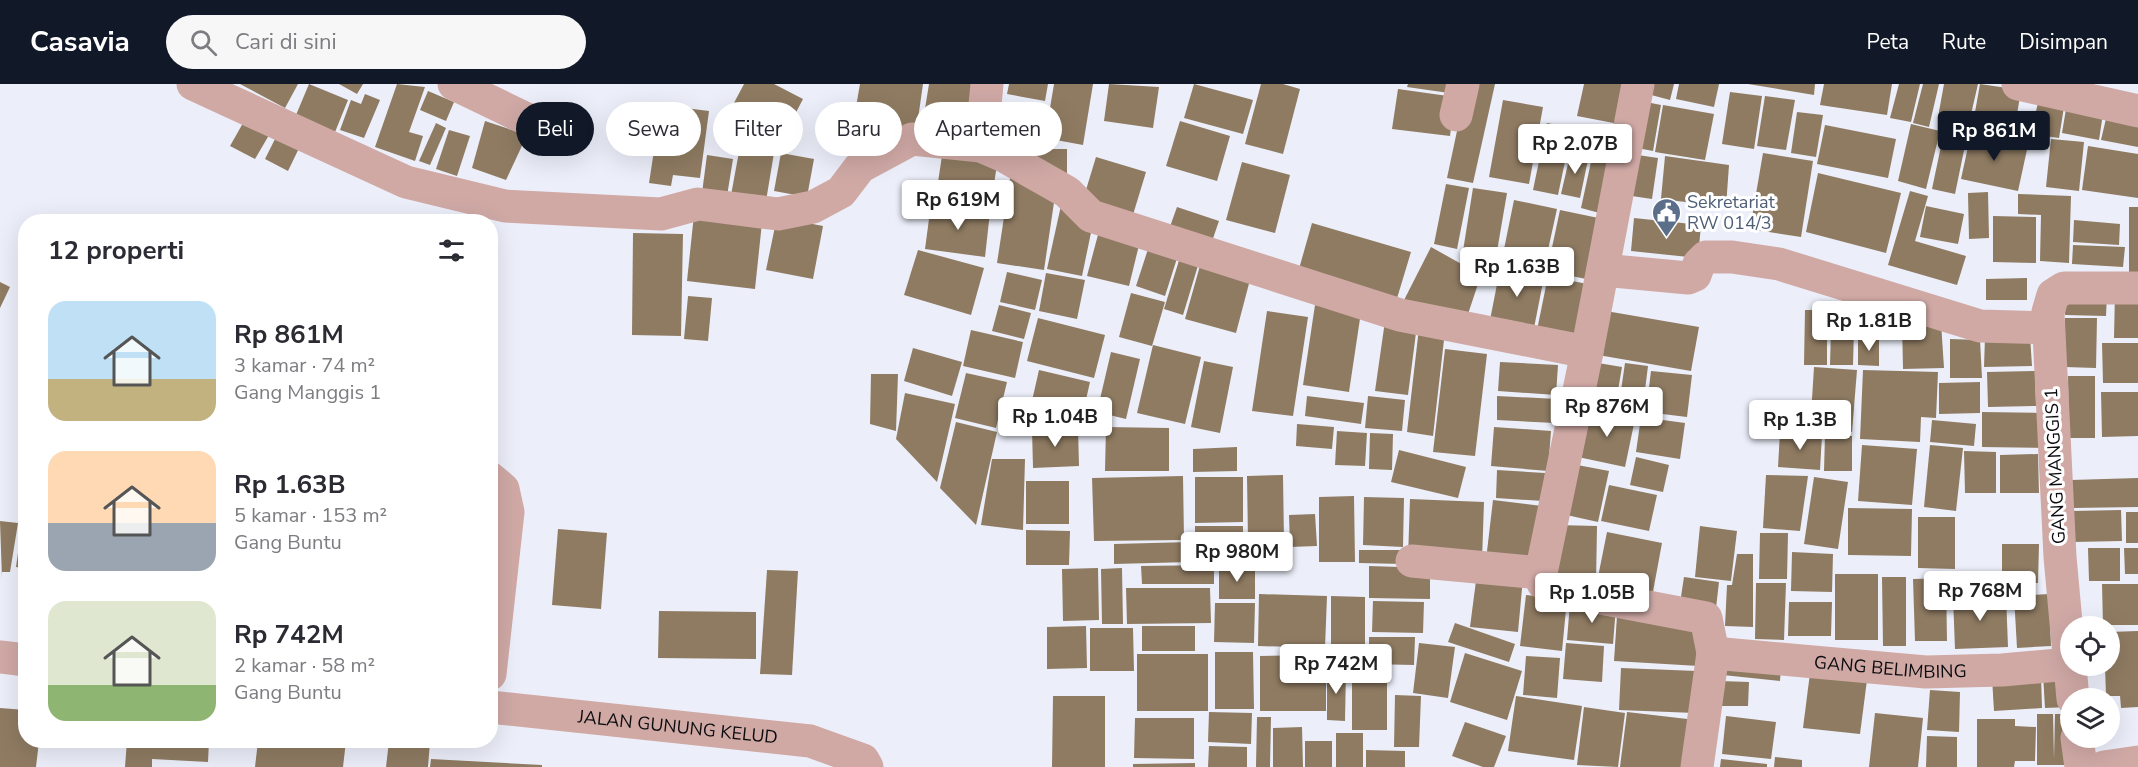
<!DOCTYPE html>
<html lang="id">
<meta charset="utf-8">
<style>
:root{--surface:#fff;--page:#f7f7f7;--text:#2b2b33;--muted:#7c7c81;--accent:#111827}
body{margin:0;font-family:"Nunito Sans",sans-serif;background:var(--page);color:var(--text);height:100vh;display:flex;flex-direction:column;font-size:22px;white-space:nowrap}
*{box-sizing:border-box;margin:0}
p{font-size:20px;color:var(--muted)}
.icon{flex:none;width:33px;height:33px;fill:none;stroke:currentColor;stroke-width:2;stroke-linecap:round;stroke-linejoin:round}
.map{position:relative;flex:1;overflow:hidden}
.details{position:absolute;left:18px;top:130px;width:480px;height:534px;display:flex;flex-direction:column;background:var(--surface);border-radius:24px;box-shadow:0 6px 24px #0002}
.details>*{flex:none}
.banner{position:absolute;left:516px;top:18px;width:570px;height:54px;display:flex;gap:12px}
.fabs{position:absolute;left:2060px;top:532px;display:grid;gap:12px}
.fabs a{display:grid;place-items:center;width:60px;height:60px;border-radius:50%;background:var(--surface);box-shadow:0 6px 24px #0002;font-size:30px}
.price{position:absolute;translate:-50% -51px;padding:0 14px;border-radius:6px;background:#fff;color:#222;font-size:20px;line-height:39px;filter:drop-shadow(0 2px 3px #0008)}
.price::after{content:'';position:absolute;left:50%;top:36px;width:18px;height:14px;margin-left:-9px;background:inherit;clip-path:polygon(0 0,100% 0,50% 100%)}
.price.selected{background:var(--accent);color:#fff}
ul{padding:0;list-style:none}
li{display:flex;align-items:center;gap:18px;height:150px;padding:0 30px}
li span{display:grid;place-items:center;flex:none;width:168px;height:120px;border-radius:18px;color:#555}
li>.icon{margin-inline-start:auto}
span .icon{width:72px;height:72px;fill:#fffc;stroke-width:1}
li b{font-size:26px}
h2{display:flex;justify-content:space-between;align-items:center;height:72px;padding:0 30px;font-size:26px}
.tag{padding:0 21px;border-radius:27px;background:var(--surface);box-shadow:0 6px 24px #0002;font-size:21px;line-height:54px}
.tag.selected{background:var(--accent);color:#fff}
header{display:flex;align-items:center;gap:36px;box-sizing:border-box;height:84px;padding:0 30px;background:var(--accent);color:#fff}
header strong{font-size:28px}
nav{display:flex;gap:33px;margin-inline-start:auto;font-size:21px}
.search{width:420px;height:54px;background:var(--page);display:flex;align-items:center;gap:15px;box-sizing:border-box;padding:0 21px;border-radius:33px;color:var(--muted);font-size:22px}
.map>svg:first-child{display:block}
</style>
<header>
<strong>Casavia</strong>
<div class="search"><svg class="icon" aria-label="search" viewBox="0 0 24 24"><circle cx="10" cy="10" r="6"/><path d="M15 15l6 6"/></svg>Cari di sini</div>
<nav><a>Peta</a><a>Rute</a><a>Disimpan</a></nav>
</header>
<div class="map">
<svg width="2138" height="683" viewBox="0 0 2138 683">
<rect width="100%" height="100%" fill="#eceffa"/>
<!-- building -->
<g fill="#8f7b62">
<path d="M240,0H298L285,24Z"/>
<path d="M309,0L348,16L335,48L296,31Z"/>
<path d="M339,0H363L357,10Z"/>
<path d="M397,0L425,3L409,48L423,52L415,77L375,63Z"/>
<path d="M744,0H774L803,15L779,61L726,34Z"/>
<path d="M860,0H923L916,49L849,63Z"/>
<path d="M929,0H979L973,38L924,31Z"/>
<path d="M1009,0H1048L1045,17L1007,10Z"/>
<path d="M1054,0H1093L1083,61L1045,54Z"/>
<path d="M1109,0L1159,3L1153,44L1104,37Z"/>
<path d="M1194,0L1253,16L1243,50L1184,34Z"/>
<path d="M1261,0H1283L1300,5L1283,70L1245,60Z"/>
<path d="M1408,0H1458L1456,10L1407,3Z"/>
<path d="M1467,0H1495L1473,99L1447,94Z"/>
<path d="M1584,0H1632L1624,41L1577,32Z"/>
<path d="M1642,0H1674L1670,16L1640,8Z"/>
<path d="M1679,0H1719L1714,23L1676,15Z"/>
<path d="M1748,0H1815L1814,11Z"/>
<path d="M1824,0H1892L1887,31L1820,21Z"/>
<path d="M1899,0H1920L1911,38L1890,34Z"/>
<path d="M1923,0H1939L1929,43L1913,39Z"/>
<path d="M1944,0H1978L1969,39L1938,33Z"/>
<path d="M1980,0L2021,6L2013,55L1972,45Z"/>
<path d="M1398,5L1455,13L1450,52L1392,45Z"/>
<path d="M428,7L454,18L446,37L420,26Z"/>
<path d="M1730,8L1762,12L1754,65L1722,60Z"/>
<path d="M365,10L380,16L364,54L340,46L351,16L361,20Z"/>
<path d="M1765,12L1795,16L1786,66L1757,62Z"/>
<path d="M2039,14L2065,17L2059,54L2031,50Z"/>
<path d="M1503,16L1543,23L1529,100L1489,93Z"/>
<path d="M1641,17L1661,21L1653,67L1632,63Z"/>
<rect x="999" y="19" width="31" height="40"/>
<path d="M2067,19L2104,23L2099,56L2062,49Z"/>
<path d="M661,21L709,27L700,94L673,91L671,102L649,99Z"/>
<path d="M1663,21L1714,30L1705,76L1655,68Z"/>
<path d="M2108,26L2138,33V63L2101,56Z"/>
<path d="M1797,28L1823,31L1816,73L1791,69Z"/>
<path d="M247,32L272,46L255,75L230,62Z"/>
<path d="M485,37L527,51L506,96L472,84Z"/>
<path d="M1180,37L1230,52L1217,97L1166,82Z"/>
<path d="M1946,38L1969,42L1955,110L1932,105Z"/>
<path d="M436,39L446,44L430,81L419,77Z"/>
<path d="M1547,39L1572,44L1558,111L1533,106Z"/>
<path d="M1911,40L1940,47L1926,105L1898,97Z"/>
<path d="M1599,41L1625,47L1607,131L1581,124Z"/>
<path d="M1825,41L1896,55L1888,94L1817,80Z"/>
<path d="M449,46L470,52L457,92L436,85Z"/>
<path d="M279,47L302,58L288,87L265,75Z"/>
<path d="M1971,49L2028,61L2018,107L1961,95Z"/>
<path d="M2051,55L2084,58L2079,107L2046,103Z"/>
<path d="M741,57L775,63L766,117L731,111Z"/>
<path d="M2088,62L2138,70V114L2082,106Z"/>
<path d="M943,65L998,74L990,126L935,118Z"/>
<path d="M1037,65H1067V89H1036Z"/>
<path d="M1571,67L1589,71L1580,114L1561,110Z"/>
<path d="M781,69L814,75L807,113L774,107Z"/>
<path d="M1763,69L1813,77L1801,153L1750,145Z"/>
<path d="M1631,70L1658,74L1652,115L1625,111Z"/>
<path d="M707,71L733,75L727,112L702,109Z"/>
<path d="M1665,72L1729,81L1726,123L1661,115Z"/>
<path d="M1096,73L1146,88L1132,134L1082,119Z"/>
<path d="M1242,78L1290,91L1275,149L1226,136Z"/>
<path d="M1818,89L1901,109L1886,169L1806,148Z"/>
<path d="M1010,94L1056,105L1044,186L997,179Z"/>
<path d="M1446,100L1469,104L1457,165L1434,160Z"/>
<path d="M1473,104L1507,109L1496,173L1463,167Z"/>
<path d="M1910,107L1928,112L1915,157L1966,172L1957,201L1888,181Z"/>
<path d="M1988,108L1989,154L1969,155L1968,109Z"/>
<path d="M2018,110L2071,112L2069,179L2040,177L2041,131L2018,130Z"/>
<path d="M1514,116L1557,125L1544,184L1502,175Z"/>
<path d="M1062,117L1093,139L1082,192L1047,185Z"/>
<path d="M931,120L990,128L985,173L925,165Z"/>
<path d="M695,121L763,129L755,205L687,197Z"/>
<path d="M1926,122L1964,130L1958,160L1920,153Z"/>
<path d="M1177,123L1219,137L1209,166L1167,151Z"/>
<path d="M2129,123H2138V196L2129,195Z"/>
<path d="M1560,126L1608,136L1596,197L1547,187Z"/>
<path d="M1993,132L2036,133V179L1993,178Z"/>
<path d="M777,133L823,142L813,195L766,186Z"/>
<path d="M1634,134L1701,141L1698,174L1631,167Z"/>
<path d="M2074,136L2120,140L2119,161L2073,158Z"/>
<path d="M1312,139L1411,168L1395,221L1297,192Z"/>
<path d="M1099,147L1140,157L1129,202L1087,192Z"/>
<path d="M633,149L683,150L681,252L632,251Z"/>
<path d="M1150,159L1179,168L1165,212L1136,202Z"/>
<path d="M2073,161L2125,163L2123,183L2072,180Z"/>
<path d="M1431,163L1481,191L1465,239L1401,222Z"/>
<path d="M918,166L984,184L971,231L904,211Z"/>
<path d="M1181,170L1200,175L1183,231L1164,225Z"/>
<path d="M1201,178L1251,192L1236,249L1185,235Z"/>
<path d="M1501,180L1545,188L1533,249L1489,241Z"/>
<path d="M1007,188L1042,196L1035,226L1000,218Z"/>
<path d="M1046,189L1085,196L1077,235L1039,227Z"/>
<path d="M1548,192L1597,202L1585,261L1536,251Z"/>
<path d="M2027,194V216H1986V195Z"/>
<path d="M0,198L10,203L0,224Z"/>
<path d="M2066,208L2107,210L2106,232L2065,231Z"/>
<path d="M2115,208L2138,209V254H2114Z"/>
<path d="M1131,209L1165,218L1152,262L1119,253Z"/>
<path d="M688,212L712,214L708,257L684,255Z"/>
<path d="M999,221L1031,229L1024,255L992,247Z"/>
<path d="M1315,221L1361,228L1349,308L1303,301Z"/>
<path d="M1805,226H1827V281H1804Z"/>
<path d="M1267,227L1308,233L1293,332L1252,327Z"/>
<path d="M1606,227L1699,243L1691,287L1598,271Z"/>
<path d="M1038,234L1105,251L1094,294L1027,277Z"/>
<path d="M2065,234H2097L2096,284L2065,283Z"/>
<path d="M1385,237L1417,241L1408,311L1375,307Z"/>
<path d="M1902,238L1941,239L1944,284L1903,285Z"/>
<path d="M1419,244L1445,247L1433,352L1407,348Z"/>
<path d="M1831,245H1854L1853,281H1830Z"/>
<path d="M971,246L1023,258L1015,294L963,282Z"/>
<path d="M2030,252L2032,282L1984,283L1985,253Z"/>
<path d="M1858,255H1879V282L1858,281Z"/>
<path d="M1950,255L1980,256L1982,294H1950Z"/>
<path d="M2102,259H2138V299H2103Z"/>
<path d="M1153,261L1201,273L1185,340L1137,329Z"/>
<path d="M913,264L962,278L952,312L904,297Z"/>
<path d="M1445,265L1487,270L1475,372L1433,368Z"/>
<path d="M1111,268L1140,275L1126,335L1097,328Z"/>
<path d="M1204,277L1233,283L1220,349L1191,343Z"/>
<path d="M1500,278L1558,281L1556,311L1498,307Z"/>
<path d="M1598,279L1622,283L1615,324L1591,321Z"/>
<path d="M1625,279L1648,282L1642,330L1618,327Z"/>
<path d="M1814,283L1857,286L1852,348L1810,346Z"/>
<path d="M1039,286L1090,298L1080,342L1029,330Z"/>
<path d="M1863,286L1938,288L1936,334L1921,333L1920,358L1860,355Z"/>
<path d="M1651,287L1692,291L1687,333L1646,328Z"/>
<path d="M2035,287L2036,322L1988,323L1987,288Z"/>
<path d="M966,289L1007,298L996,344L955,334Z"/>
<path d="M871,290H898L896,347L870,340Z"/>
<path d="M2068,292H2095V354H2069Z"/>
<path d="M1980,298V329L1939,330V299Z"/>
<path d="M2101,308H2138V352L2102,353Z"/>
<path d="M905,309L955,320L937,398L896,355Z"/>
<path d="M1307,312L1364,319L1361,340L1305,332Z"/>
<path d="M1368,312L1405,316L1402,347L1365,344Z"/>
<path d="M1497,312L1557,315L1555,339L1497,336Z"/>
<path d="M1589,326L1635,335L1625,383L1578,373Z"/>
<path d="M1982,328L2047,329V364L1982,363Z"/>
<path d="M1641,333L1685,339L1680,375L1636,368Z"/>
<path d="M1932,336L1976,340L1974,362L1930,358Z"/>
<path d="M956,338L997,348L976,441L940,404Z"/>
<path d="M1297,340L1334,343L1332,365L1296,362Z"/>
<path d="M1106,343L1169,344V387H1105Z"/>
<path d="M1494,343L1551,347L1548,387L1491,382Z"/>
<path d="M1078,344L1079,382L1033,384L1032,345Z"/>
<path d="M1337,347L1367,349L1365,382L1335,381Z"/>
<path d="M1780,348L1822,351L1820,386L1778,383Z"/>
<path d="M1370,349L1393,350L1392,386L1369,385Z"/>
<path d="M1825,351L1852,352V387H1824Z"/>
<path d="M1862,361L1917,365L1912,421L1858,417Z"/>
<path d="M1930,361L1963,364L1956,427L1924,423Z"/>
<path d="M1237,363V387L1193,388V365Z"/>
<path d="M1399,366L1466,383L1458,414L1391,398Z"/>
<path d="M1964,367L1996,368V409H1965Z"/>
<path d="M2038,370L2039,409H2000V371Z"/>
<path d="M1636,373L1669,381L1663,408L1630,401Z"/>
<path d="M992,375H1025L1023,446L981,441Z"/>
<path d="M1572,380L1609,387L1598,438L1562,430Z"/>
<path d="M1497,386L1545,389L1543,417L1496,414Z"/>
<path d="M1283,391L1284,457H1248L1247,392Z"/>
<path d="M1766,391L1808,392L1800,447L1763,444Z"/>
<path d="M1183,392L1184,456L1094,457L1092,394Z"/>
<path d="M1195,393H1243V438L1195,439Z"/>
<path d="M1814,393L1848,398L1838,465L1804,460Z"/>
<path d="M2138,394V423L2072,424L2071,396Z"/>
<rect x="1026" y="397" width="43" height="43"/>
<path d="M1609,401L1657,411L1649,447L1601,437Z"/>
<path d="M1354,412L1355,478H1319V413Z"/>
<path d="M1364,413L1404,414L1403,463L1363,461Z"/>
<path d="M1410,415L1484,418L1482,476L1408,474Z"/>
<path d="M1493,416L1542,422L1534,482L1486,476Z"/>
<path d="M1848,424L1912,425L1911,472L1848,471Z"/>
<path d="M2121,426L2122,457L2073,458L2072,427Z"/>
<rect x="2126" y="428" width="12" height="31"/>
<path d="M1315,430L1317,462L1290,463L1289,431Z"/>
<path d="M1918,433H1955V485L1918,484Z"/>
<path d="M0,437L18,439L10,488H2V495Z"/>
<path d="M22,441H26V484L16,483Z"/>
<path d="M1556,441L1597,442L1596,499L1556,498Z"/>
<rect x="1195" y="442" width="48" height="28"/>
<path d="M1700,442L1737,447L1731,497L1695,493Z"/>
<path d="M558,445L607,449L601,525L552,521Z"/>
<path d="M1026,446L1070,447L1069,481H1026Z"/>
<path d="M1607,448L1662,459L1652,513L1596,503Z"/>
<path d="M1760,449H1788L1787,495H1759Z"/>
<path d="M1190,458L1191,478L1114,480V460Z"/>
<path d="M2002,460H2039L2038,499H2002Z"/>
<path d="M2088,464H2120V497H2089Z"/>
<path d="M2124,464H2138V490H2125Z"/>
<path d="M1359,466H1404L1403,480L1359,479Z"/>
<path d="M1792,468L1833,470L1832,508L1791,507Z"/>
<path d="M1737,470H1753V543L1725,542L1727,501H1732Z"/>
<path d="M1214,481V500H1142L1141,482Z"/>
<path d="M1369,482L1430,484V515L1369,514Z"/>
<rect x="1219" y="483" width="36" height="32"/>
<path d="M1098,484L1099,536L1063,537L1062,485Z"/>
<path d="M1122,484L1123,540H1102L1101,485Z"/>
<path d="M767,486L798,487L792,591L760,590Z"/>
<path d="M1477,489L1523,494L1518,548L1470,543Z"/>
<rect x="1835" y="490" width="43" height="66"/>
<path d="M1684,493L1719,498L1716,524L1680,519Z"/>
<path d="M1882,493H1906V562H1883Z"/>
<path d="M1946,494L1947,557H1915L1913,495Z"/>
<path d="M1756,499H1786L1784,556L1755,555Z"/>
<path d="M2102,500H2138V541H2103Z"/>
<path d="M1126,504H1210L1211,539L1127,540Z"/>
<path d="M1259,510L1327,512L1325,564L1258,562Z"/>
<path d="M2049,510L2051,562L2017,564L2014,512Z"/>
<path d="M1526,511L1567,515L1562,567L1520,562Z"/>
<path d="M2006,511L2008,563L1955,565L1953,513Z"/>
<path d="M1331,512L1365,513V577H1331Z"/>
<path d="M1373,517L1424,518L1423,549L1372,548Z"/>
<path d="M1789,518H1832L1831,552H1788Z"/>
<path d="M1215,519H1255L1254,559L1214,558Z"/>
<path d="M1570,519L1616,523L1613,560L1567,556Z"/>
<path d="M659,527L756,528V575L658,574Z"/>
<path d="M1617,532L1701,537L1699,582L1614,577Z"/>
<path d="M1455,539L1515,560L1509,578L1448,558Z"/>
<path d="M1086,542L1087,584L1047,585V543Z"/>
<rect x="1142" y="542" width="53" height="25"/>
<path d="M1090,544H1133L1134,587H1090Z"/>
<path d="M2138,547V623L2121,624L2120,612H2106L2105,582H2109V548Z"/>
<path d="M1369,553H1415L1414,581L1369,580Z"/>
<path d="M1419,559L1455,563L1448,614L1413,609Z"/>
<path d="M1566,559L1604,562L1602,598L1563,595Z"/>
<path d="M1215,568H1253L1254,625H1215Z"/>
<path d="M1465,569L1522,587L1507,636L1450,618Z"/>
<rect x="1137" y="570" width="71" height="57"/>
<path d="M1326,571V627H1260V572Z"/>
<path d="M1526,572L1560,574L1557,614L1523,611Z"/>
<path d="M1725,577L1781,583L1780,597L1723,591Z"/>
<rect x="1352" y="584" width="35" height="62"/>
<path d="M1621,584L1697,587L1695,629L1619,626Z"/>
<path d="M1327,585H1346L1345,637L1327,636Z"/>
<path d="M1810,589L1867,596L1860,650L1803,644Z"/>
<path d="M2067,589L2069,623L2045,624L2043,591Z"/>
<path d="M2041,592L2042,624L1994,627L1992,594Z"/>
<path d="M1720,597L1749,598L1748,622H1719Z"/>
<path d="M1930,606L1960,608L1959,648L1927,646Z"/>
<path d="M1395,611L1421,612L1419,663H1394Z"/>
<path d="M1053,612H1105V683H1052Z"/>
<path d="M1516,612L1582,622L1574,676L1508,667Z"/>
<path d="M1584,623L1625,629L1618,683L1577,681Z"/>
<path d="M0,624L26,626V657H39L36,683H0Z"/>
<path d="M1209,628L1252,629L1251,660L1208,658Z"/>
<path d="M1627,628L1696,636L1690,683H1620Z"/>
<path d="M1875,629L1923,634L1918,683H1869Z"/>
<path d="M2037,630H2053L2054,675L2055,630H2070L2074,681H2037Z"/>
<path d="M1726,632L1776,638L1771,675L1722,670Z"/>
<path d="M1257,633H1271L1270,683H1256Z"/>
<path d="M1135,634H1194V675L1134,674Z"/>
<path d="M1977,635H2015V642L2036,643L2035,677H2015L2014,683H1977Z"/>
<path d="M1465,638L1506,652L1494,683H1483L1452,672Z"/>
<path d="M1302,643L1303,683H1273V644Z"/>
<rect x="1336" y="649" width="27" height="34"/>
<path d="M1927,652L1957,653V683H1926Z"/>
<path d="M127,657H209L208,678L152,675V683H125Z"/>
<path d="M258,657H346L343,683H255Z"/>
<path d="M389,657L430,658L428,683H386Z"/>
<rect x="1305" y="657" width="27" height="26"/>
<path d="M1209,662L1247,663V683H1208Z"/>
<path d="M1366,666L1405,667V683H1366Z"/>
<path d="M1775,673L1802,676V683H1774Z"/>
<path d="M431,675L542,681V683H430Z"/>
<path d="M1721,675L1767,680V683H1720Z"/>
<path d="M1195,679V683H1133V680Z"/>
</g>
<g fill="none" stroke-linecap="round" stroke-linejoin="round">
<!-- minor -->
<g stroke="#d0a9a5" stroke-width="33">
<path d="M193,0L406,98L505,122L661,130L698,120L778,130L813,123L841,108L860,83L912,55L981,62L1002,71L1067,108L1091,132L1400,231L1587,268"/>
<path d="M454,0L531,37"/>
<path d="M1638,0L1587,268L1541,489L1543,499L1553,505L1706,534L1713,569L1697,683"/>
<path d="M2018,0L2138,27"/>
<path d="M1456,31L1463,0"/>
<path d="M981,62L987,0"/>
<path d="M1603,186L1688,194L1695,191L1699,180L1706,173H1732L1779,180L1980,242L2048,244"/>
<path d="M490,394L503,405L508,428L490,590"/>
<path d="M1412,477L1541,489"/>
<path id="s1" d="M1713,569L1926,588L2002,586L2069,580"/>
<path d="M0,573L26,576"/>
<path d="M2073,615L2060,473L2048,228L2053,211L2064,204H2138"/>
<path id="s2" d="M490,623L810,657L863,676L867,683"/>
<path d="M2077,654L2081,683"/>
<path d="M2104,683L2138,678"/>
</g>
</g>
<!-- icons -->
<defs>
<symbol id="civic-pin" viewBox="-11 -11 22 30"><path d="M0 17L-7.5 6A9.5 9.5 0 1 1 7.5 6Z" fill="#5c6f8a" stroke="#fff"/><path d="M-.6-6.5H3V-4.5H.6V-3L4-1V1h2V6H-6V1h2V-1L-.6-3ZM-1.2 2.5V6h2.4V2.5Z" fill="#fff"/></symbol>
</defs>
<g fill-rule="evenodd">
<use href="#civic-pin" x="1650" y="112" width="33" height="45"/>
</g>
<g text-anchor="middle" stroke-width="6" stroke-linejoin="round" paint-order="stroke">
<!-- service labels -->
<g font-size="18" fill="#4e5e75" stroke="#fff" text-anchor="start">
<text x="1687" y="124">Sekretariat<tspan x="1687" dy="21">RW 014/3</tspan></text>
</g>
<!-- street labels -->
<g font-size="18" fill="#0b0b0f" stroke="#fff">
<text transform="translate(2055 382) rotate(-93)" y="6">GANG MANGGIS 1</text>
<text dy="6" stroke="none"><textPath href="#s1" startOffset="178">GANG BELIMBING</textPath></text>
<text dy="6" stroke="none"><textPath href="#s2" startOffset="189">JALAN GUNUNG KELUD</textPath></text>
</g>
</g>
</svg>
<div class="fabs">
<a><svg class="icon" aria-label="locate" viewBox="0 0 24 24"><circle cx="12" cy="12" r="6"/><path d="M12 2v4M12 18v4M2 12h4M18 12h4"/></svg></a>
<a><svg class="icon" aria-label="layers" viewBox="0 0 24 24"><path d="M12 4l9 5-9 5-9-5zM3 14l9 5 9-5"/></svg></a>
</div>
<b class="price selected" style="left:1994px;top:78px">Rp 861M</b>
<b class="price" style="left:1575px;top:91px">Rp 2.07B</b>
<b class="price" style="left:958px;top:147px">Rp 619M</b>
<b class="price" style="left:1517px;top:214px">Rp 1.63B</b>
<b class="price" style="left:1869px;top:268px">Rp 1.81B</b>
<b class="price" style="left:1607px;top:354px">Rp 876M</b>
<b class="price" style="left:1055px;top:364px">Rp 1.04B</b>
<b class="price" style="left:1800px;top:367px">Rp 1.3B</b>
<b class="price" style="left:1237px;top:499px">Rp 980M</b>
<b class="price" style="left:1980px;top:538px">Rp 768M</b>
<b class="price" style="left:1592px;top:540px">Rp 1.05B</b>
<b class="price" style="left:1336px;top:611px">Rp 742M</b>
<div class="banner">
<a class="tag selected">Beli</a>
<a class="tag">Sewa</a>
<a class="tag">Filter</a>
<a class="tag">Baru</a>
<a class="tag">Apartemen</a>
</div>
<section class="details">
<h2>12 properti<svg class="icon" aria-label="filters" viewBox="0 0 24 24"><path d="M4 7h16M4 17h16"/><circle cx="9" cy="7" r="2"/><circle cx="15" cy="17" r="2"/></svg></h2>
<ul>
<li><span style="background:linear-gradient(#bfe0f5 65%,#c2b280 0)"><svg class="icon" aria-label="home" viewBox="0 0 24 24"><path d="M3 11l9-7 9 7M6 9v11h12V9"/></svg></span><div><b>Rp 861M</b><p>3 kamar · 74 m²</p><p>Gang Manggis 1</p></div></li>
<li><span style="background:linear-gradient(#ffd9b3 60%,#9aa5b1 0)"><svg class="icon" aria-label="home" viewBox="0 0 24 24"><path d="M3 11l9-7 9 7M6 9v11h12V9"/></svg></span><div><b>Rp 1.63B</b><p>5 kamar · 153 m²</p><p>Gang Buntu</p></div></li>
<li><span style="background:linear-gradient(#dfe7d0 70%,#8fb573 0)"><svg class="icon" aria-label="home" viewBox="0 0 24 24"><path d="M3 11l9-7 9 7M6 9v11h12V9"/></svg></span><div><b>Rp 742M</b><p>2 kamar · 58 m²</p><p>Gang Buntu</p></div></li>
</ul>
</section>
</div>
